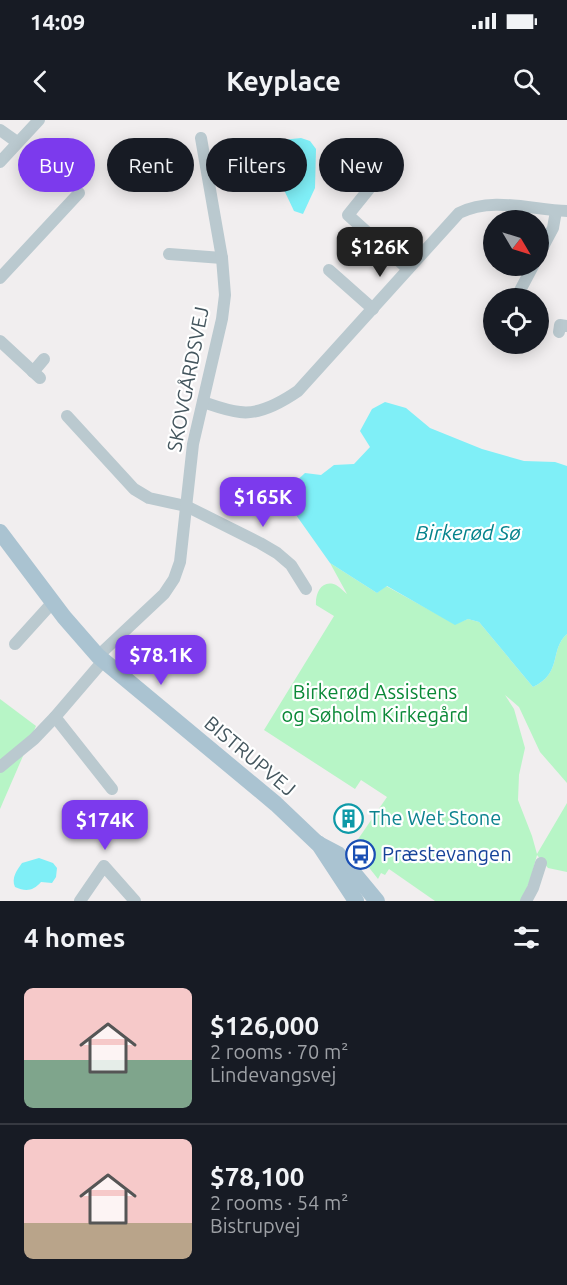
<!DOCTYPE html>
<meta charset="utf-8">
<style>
:root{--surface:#171b24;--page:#242831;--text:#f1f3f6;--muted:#9ea1a6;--line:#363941;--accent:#7c3aed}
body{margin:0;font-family:Ubuntu,sans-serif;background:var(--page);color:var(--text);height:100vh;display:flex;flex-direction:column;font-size:22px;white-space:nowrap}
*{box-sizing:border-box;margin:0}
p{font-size:20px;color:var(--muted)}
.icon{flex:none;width:33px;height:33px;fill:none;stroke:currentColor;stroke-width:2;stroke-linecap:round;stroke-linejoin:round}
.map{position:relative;height:781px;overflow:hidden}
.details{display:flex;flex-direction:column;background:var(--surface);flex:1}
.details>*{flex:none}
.guide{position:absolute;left:18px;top:18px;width:531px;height:54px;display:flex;gap:12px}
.needle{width:39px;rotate:128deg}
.fabs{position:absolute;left:483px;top:90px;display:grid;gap:12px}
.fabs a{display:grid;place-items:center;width:66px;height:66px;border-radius:50%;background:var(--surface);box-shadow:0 3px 15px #0003;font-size:30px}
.price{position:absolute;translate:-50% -51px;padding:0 14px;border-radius:12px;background:var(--accent);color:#fff;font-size:20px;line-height:39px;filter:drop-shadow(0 2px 3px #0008)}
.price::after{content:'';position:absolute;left:50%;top:36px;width:18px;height:14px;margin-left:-9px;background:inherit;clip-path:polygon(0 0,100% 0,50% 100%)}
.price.active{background:#222;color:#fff}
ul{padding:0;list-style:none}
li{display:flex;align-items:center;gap:18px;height:150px;padding:0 24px}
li+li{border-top:2px solid var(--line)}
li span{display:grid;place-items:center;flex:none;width:168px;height:120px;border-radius:9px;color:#555}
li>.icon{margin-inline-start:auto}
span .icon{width:72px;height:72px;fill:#fffc;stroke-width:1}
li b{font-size:26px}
h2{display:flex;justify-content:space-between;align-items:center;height:72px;padding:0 24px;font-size:26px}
.tag{padding:0 21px;border-radius:27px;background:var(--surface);box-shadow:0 3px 15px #0003;font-size:21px;line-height:54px}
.tag.active{background:var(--accent);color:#fff}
.status{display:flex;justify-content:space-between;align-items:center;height:42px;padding:0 30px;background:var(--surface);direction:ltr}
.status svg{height:16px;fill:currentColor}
header{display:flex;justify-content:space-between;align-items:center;height:78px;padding:0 24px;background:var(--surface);font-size:27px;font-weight:600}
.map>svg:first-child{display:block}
</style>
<div class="status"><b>14:09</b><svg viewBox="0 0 49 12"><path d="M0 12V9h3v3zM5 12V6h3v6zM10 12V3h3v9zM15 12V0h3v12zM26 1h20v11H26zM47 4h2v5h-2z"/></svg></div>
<header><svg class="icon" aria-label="back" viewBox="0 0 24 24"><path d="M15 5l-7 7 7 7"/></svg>Keyplace<svg class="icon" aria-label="search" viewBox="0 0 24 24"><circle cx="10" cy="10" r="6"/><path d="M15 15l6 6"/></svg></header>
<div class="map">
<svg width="567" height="781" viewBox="0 0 567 781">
<rect width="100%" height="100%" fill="#f1eeef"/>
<!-- green -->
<g fill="#b7f5c6">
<path d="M330,443L377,473L386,466L455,504L468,499L479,502L533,567C563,553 549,530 567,514V663L540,632L519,587L505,575L514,589L525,628L519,655L518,680L532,716L537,734L567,683V752L548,748L537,735L531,757L522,781H435L389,749L385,755L381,753L378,759L356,731L354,725L387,677L361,660L355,669L264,610L334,496L316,485C315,473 322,459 336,465C340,467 344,472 347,474Z"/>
<path d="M0,579L36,606L0,689Z"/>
</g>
<!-- water -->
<g fill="#7feff7">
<path d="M301,18L310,21L316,29L315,68L303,94L294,91L275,51L272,34L282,20Z"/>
<path d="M385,282L406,288L430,308L482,329L524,341L555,342L567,346V514C549,530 563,553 533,567L479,502L468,499L455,505L387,466L377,473L330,443L284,378L290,367L305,353L321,355L334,345L354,344L370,327L360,311L372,289Z"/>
<path d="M39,738L53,743L57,748L56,757L52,763L41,762C33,771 26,772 15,767C11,758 17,750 22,743Z"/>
</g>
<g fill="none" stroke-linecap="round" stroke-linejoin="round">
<!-- minor -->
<g stroke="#bac9cf" stroke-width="12">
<path d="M0,10L17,22"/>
<path d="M0,42L39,0"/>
<path d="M369,69L348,95L408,149"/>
<path d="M169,134L222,138"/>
<path d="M538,136L553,108L556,91"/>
<path d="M329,150L373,189"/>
<path d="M0,158L79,73"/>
<path d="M516,178L533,146"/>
<path d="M559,212L560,205L567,206"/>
<path d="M0,221L40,258"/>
<path d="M33,252L44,239"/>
<path d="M203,282C215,286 228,291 240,292C260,295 282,282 298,271L459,93C492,76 532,90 567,91"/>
<path d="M67,296L134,369L149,378L186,386L260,423L277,433L291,445L306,469"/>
<path d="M15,524L53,482"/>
<path d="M98,536L164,474L174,459L180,442L193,324L222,199L225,175L222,138L201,18"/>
<path d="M55,597L112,669"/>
<path d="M0,647L34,619L55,597L103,541"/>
<path d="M80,781L104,746L135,781"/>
<path d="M526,781L533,768L541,743"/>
</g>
<!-- major -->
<g stroke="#aac3d1" stroke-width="16">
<path d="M0,412L64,497L98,536L276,684L317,723L338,734L377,781"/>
<path d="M318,723L356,781"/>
</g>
</g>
<!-- icons -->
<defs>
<symbol id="building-ring" viewBox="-11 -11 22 22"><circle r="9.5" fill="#fff" stroke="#0f9aa8" stroke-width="1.5"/><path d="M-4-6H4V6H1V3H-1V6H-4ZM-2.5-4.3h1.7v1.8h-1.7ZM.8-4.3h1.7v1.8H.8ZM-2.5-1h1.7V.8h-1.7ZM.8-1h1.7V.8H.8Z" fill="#0f9aa8"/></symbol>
<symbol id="bus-ring" viewBox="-11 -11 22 22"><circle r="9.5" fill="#fff" stroke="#1a4fb4" stroke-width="1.5"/><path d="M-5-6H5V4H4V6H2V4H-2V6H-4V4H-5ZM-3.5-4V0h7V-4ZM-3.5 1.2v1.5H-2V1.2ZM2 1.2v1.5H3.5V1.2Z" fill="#1a4fb4"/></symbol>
</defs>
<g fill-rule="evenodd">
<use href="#building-ring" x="332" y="682" width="33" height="33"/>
<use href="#bus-ring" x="344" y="718" width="33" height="33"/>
</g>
<g text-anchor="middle" stroke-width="4.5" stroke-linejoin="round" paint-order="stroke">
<!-- street labels -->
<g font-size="20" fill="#44565e" stroke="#fff">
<text transform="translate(188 259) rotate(-79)" y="7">SKOVGÅRDSVEJ</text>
<text transform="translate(250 636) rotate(40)" y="7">BISTRUPVEJ</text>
</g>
<!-- park labels -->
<g font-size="20" fill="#0b8938" stroke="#fff">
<text x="375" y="579">Birkerød Assistens<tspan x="375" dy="23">og Søholm Kirkegård</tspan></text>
</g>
<!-- culture labels -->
<g font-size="20" fill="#0d838f" stroke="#fff" text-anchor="start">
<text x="369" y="705">The Wet Stone</text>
</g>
<!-- transit labels -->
<g font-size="20" fill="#164399" stroke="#fff" text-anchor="start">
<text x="382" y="741">Præstevangen</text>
</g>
<!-- water labels -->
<g font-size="21" font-style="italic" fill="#04838c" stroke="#fff">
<text x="468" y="420">Birkerød Sø</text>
</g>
</g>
</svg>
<div class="fabs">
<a><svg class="needle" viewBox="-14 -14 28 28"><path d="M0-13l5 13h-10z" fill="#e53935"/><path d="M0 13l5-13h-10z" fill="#9ea1a6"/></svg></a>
<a><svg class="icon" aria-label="locate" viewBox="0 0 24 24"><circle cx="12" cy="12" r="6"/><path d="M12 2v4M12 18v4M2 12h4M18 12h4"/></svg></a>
</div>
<b class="price active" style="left:380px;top:158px">$126K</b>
<b class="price" style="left:263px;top:408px">$165K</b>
<b class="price" style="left:161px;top:566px">$78.1K</b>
<b class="price" style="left:105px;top:731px">$174K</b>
<div class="guide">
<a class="tag active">Buy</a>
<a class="tag">Rent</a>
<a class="tag">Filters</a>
<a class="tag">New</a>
</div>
</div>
<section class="details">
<h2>4 homes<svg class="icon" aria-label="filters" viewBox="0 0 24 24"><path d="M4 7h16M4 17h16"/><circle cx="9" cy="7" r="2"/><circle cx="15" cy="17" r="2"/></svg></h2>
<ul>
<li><span style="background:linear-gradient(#f6c9c9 60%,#7fa58c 0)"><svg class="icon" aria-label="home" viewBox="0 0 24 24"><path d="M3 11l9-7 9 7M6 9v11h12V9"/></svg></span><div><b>$126,000</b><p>2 rooms · 70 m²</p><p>Lindevangsvej</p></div></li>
<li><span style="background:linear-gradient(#f6c9c9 70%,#b9a48a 0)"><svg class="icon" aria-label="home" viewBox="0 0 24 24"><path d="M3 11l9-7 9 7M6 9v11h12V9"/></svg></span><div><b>$78,100</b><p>2 rooms · 54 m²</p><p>Bistrupvej</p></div></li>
</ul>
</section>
